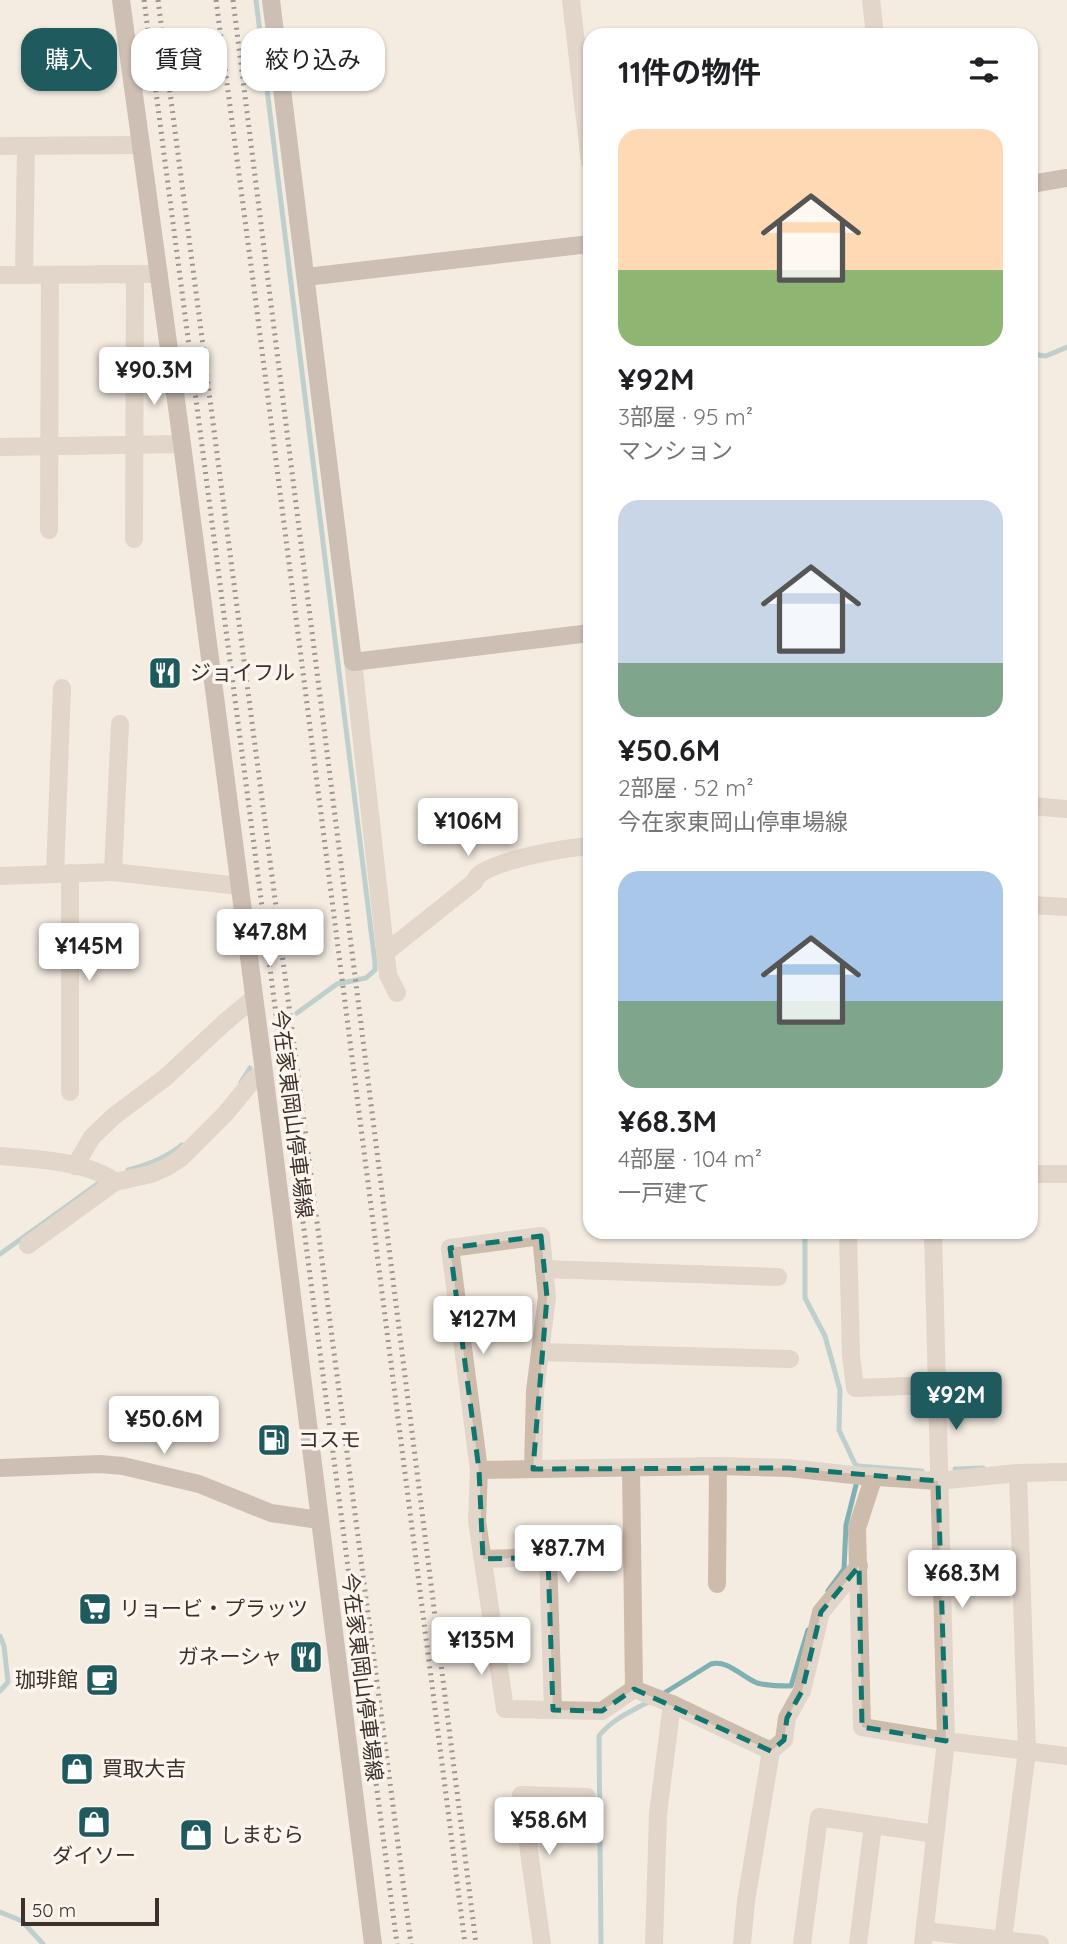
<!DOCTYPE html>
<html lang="ja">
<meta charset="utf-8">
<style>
:root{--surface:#fff;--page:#f2f2f2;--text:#202124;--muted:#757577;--accent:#1f5a5e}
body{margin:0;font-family:Quicksand,"Noto Sans JP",sans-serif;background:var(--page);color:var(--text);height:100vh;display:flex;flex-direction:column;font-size:26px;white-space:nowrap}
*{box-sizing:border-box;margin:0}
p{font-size:23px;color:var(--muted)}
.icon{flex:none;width:38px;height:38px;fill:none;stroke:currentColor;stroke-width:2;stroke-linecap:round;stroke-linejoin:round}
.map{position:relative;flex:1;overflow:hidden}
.panel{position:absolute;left:583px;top:28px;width:455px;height:1211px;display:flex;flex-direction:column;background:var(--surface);border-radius:21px;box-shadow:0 2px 5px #0004}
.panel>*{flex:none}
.guide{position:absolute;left:21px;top:28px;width:457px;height:63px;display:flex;gap:14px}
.scale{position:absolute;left:21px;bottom:18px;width:138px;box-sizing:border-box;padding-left:7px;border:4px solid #3b302b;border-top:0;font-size:19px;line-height:24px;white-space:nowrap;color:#3b302b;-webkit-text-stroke:5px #fbf5ee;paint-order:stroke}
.price{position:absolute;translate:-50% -60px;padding:0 16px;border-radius:7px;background:#fff;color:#222;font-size:23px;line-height:46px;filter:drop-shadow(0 2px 4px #0008)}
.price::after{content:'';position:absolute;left:50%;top:42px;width:21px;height:16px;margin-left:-10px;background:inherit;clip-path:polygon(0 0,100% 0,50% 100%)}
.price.active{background:var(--accent);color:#fff}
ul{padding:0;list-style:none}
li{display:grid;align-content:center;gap:14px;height:371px;padding:0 35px}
li span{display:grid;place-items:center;height:217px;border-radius:21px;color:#555}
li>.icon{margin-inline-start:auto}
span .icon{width:126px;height:126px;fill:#fffc;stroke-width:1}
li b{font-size:30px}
h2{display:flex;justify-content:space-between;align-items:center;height:84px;padding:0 35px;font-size:30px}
.chip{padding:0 24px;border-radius:21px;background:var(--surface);box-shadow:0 2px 5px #0004;font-size:24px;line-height:63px}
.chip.active{background:var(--accent);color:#fff}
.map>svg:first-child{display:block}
</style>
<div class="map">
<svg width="1067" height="1944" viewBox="0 0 1067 1944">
<rect width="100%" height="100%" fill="#f4ebe1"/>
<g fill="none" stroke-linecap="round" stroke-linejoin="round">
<!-- stream -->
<g stroke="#7fb0b2" stroke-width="5">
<path d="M256,0L375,963V970L366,978L337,984L297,1013"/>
<path d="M1031,354L1046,356L1067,347"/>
<path d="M241,1082L250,1068"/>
<path d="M128,1170C148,1165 166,1158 182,1145"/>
<path d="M805,1232V1298L825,1336L840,1390L839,1430L855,1464L858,1466L856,1485L846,1525L844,1569L828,1591"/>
<path d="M0,1254L103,1180"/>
<path d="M858,1466L922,1471"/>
<path d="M955,1469L983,1468"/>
<path d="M0,1636L4,1646L8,1682L0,1691"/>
<path d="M661,1695L711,1664C727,1659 742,1677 757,1683C768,1686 780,1686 791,1686L808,1630"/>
<path d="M0,1912L22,1921L43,1944"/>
<path d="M601,1944L599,1736C612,1719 634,1710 652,1700"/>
</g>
<!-- street -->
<g stroke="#cdbbac" stroke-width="18">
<path d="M571,0L590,162"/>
<path d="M871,0L875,35"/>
<path d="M0,146L141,145"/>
<path d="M0,275L159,274"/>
<path d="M24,275L26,146"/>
<path d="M0,447L182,444"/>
<path d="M49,530L50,276"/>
<path d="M134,539L135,275"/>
<path d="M353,662L388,975L397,993"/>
<path d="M1031,806L1067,809"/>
<path d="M113,872L120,724"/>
<path d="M55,874L62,688"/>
<path d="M0,876L113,872L239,886"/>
<path d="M1031,905L1067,907"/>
<path d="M385,953L474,882C476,878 477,876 481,873C503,859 563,848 590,846"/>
<path d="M70,1092V873"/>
<path d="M0,1156C33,1159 89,1161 115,1182"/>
<path d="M75,1166L92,1137L114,1116L166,1077L224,1023L254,998"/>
<path d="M1031,1174H1067"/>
<path d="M848,1232L851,1355L855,1388L936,1385"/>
<path d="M28,1245L115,1182L151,1174L167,1167L181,1158L226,1113L253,1080L264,1072"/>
<path d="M544,1269L778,1277"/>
<path d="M541,1352L790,1359"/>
<path d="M631,1468L634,1689"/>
<path d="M533,1469L535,1391L547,1297L541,1236L450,1248L479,1470L477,1521L505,1709L602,1711L634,1689L672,1704L771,1751L746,1901L742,1944"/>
<path d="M479,1470L718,1466L789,1468L862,1476L938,1481L1018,1473L1067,1472"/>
<path d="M874,1476L857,1528L862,1727L946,1741L1067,1756"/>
<path d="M483,1559L548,1557L553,1710"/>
<path d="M717,1584L718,1466"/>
<path d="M771,1751L784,1740L787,1718L802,1691L821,1612L859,1566"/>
<path d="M925,1931L1040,1944"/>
<path d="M1003,1940L1027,1751L1018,1473"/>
<path d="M542,1944L521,1795L587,1797"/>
<path d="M654,1944L658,1814L672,1704"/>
<path d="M802,1944L819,1817L935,1834"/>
<path d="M858,1944L873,1825"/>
<path d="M923,1944L946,1741L933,1232"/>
</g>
<!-- secondary -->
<g stroke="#a18a7d" stroke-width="18">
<path d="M121,0L182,444L264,1072L373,1944"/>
<path d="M271,0L353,662L590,633"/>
<path d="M1031,184L1067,178"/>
<path d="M306,277L590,244"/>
<path d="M0,1468L100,1464L123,1466L199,1484L271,1513L319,1520"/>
</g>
<!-- rail -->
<g stroke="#3b302b" stroke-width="5" stroke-dasharray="2 5" stroke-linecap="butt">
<path d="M144,0L397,1944"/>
<path d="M158,0L411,1944"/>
<path d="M216,0L254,288L465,1944"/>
<path d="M233,0L476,1944"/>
</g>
</g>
<!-- marked area -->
<path d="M0 0H1067V1944H0ZM541,1236L547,1297L533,1469L789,1468L938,1481L946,1741L862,1727L859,1566L821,1612L802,1691L787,1718L784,1740L771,1751L634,1689L602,1711L553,1710L548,1557L483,1559L479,1470L450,1248Z" fill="#f4ebe1" fill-opacity=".55" fill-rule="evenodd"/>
<path fill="none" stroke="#0f766e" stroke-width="5" stroke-dasharray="14 9" stroke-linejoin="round" d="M541,1236L547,1297L533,1469L789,1468L938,1481L946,1741L862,1727L859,1566L821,1612L802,1691L787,1718L784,1740L771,1751L634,1689L602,1711L553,1710L548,1557L483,1559L479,1470L450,1248Z"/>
<!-- icons -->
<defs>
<symbol id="restaurant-square" viewBox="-11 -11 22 22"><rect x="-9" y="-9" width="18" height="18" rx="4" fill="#1f5a5e" stroke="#fbf5ee"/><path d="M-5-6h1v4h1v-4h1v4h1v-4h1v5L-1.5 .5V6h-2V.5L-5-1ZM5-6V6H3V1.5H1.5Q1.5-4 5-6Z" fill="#fff"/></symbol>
<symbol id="fuel-square" viewBox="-11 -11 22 22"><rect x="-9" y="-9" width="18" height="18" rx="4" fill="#1f5a5e" stroke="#fbf5ee"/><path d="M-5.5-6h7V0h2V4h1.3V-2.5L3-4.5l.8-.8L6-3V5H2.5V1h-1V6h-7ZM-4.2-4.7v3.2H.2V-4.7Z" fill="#fff"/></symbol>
<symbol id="supermarket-square" viewBox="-11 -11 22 22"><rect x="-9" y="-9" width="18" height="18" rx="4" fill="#1f5a5e" stroke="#fbf5ee"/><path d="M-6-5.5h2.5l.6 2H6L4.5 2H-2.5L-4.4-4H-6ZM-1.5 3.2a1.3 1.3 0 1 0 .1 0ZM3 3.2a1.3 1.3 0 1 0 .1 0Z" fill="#fff"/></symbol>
<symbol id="cafe-square" viewBox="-11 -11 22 22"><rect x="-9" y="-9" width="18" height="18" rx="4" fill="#1f5a5e" stroke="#fbf5ee"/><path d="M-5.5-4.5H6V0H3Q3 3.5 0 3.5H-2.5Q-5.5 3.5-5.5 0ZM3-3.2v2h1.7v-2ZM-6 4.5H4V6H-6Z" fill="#fff"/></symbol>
<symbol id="shop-square" viewBox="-11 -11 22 22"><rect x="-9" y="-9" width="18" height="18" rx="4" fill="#1f5a5e" stroke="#fbf5ee"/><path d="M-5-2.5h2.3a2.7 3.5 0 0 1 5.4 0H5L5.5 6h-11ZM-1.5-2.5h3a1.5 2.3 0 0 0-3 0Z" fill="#fff"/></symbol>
</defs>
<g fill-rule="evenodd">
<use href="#restaurant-square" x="146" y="654" width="38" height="38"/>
<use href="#fuel-square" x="255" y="1421" width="38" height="38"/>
<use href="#supermarket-square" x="76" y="1590" width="38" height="38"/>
<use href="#restaurant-square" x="287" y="1638" width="38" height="38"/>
<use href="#cafe-square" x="83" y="1661" width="38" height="38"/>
<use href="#shop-square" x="58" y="1750" width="38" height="38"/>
<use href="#shop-square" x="75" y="1803" width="38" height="38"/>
<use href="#shop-square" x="177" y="1816" width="38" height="38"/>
</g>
<g text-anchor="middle" stroke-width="7" stroke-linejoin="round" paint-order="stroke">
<!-- poi labels -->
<g font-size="21" fill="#3b302b" stroke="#fbf5ee" text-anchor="start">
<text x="190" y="680">ジョイフル</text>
<text x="298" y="1447">コスモ</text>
<text x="119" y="1616">リョービ・プラッツ</text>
<text x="282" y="1664" text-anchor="end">ガネーシャ</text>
<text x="78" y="1687" text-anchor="end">珈琲館</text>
<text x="102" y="1776">買取大吉</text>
<text x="220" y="1842">しまむら</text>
<text x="94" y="1863" text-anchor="middle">ダイソー</text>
</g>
<!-- street labels -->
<g font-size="21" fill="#3b302b" stroke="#fbf5ee">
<text transform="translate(292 1114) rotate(83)" y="7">今在家東岡山停車場線</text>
<text transform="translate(362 1677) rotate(83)" y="7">今在家東岡山停車場線</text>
</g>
</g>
</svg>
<div class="scale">50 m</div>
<b class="price" style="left:154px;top:407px">¥90.3M</b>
<b class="price" style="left:468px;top:858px">¥106M</b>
<b class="price" style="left:270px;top:969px">¥47.8M</b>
<b class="price" style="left:89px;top:983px">¥145M</b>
<b class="price" style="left:483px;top:1356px">¥127M</b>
<b class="price active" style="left:956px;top:1432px">¥92M</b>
<b class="price" style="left:164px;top:1456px">¥50.6M</b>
<b class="price" style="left:568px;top:1585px">¥87.7M</b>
<b class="price" style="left:962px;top:1610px">¥68.3M</b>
<b class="price" style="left:481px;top:1677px">¥135M</b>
<b class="price" style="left:549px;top:1857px">¥58.6M</b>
<div class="guide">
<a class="chip active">購入</a>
<a class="chip">賃貸</a>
<a class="chip">絞り込み</a>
</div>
<section class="panel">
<h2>11件の物件<svg class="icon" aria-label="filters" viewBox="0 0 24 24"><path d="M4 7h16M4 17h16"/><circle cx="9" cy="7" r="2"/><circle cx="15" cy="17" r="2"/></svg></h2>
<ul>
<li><span style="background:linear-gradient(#ffd9b3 65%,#8fb573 0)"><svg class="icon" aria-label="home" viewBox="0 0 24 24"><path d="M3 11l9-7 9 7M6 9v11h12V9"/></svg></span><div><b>¥92M</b><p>3部屋 · 95 m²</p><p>マンション</p></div></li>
<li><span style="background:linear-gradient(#c9d6e8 75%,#7fa58c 0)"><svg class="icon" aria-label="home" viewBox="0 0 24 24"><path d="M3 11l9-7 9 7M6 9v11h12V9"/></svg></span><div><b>¥50.6M</b><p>2部屋 · 52 m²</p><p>今在家東岡山停車場線</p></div></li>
<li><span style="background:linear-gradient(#a9c7e8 60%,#7fa58c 0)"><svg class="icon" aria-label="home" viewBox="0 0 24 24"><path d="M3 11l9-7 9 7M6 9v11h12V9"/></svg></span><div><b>¥68.3M</b><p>4部屋 · 104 m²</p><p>一戸建て</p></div></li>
</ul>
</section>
</div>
